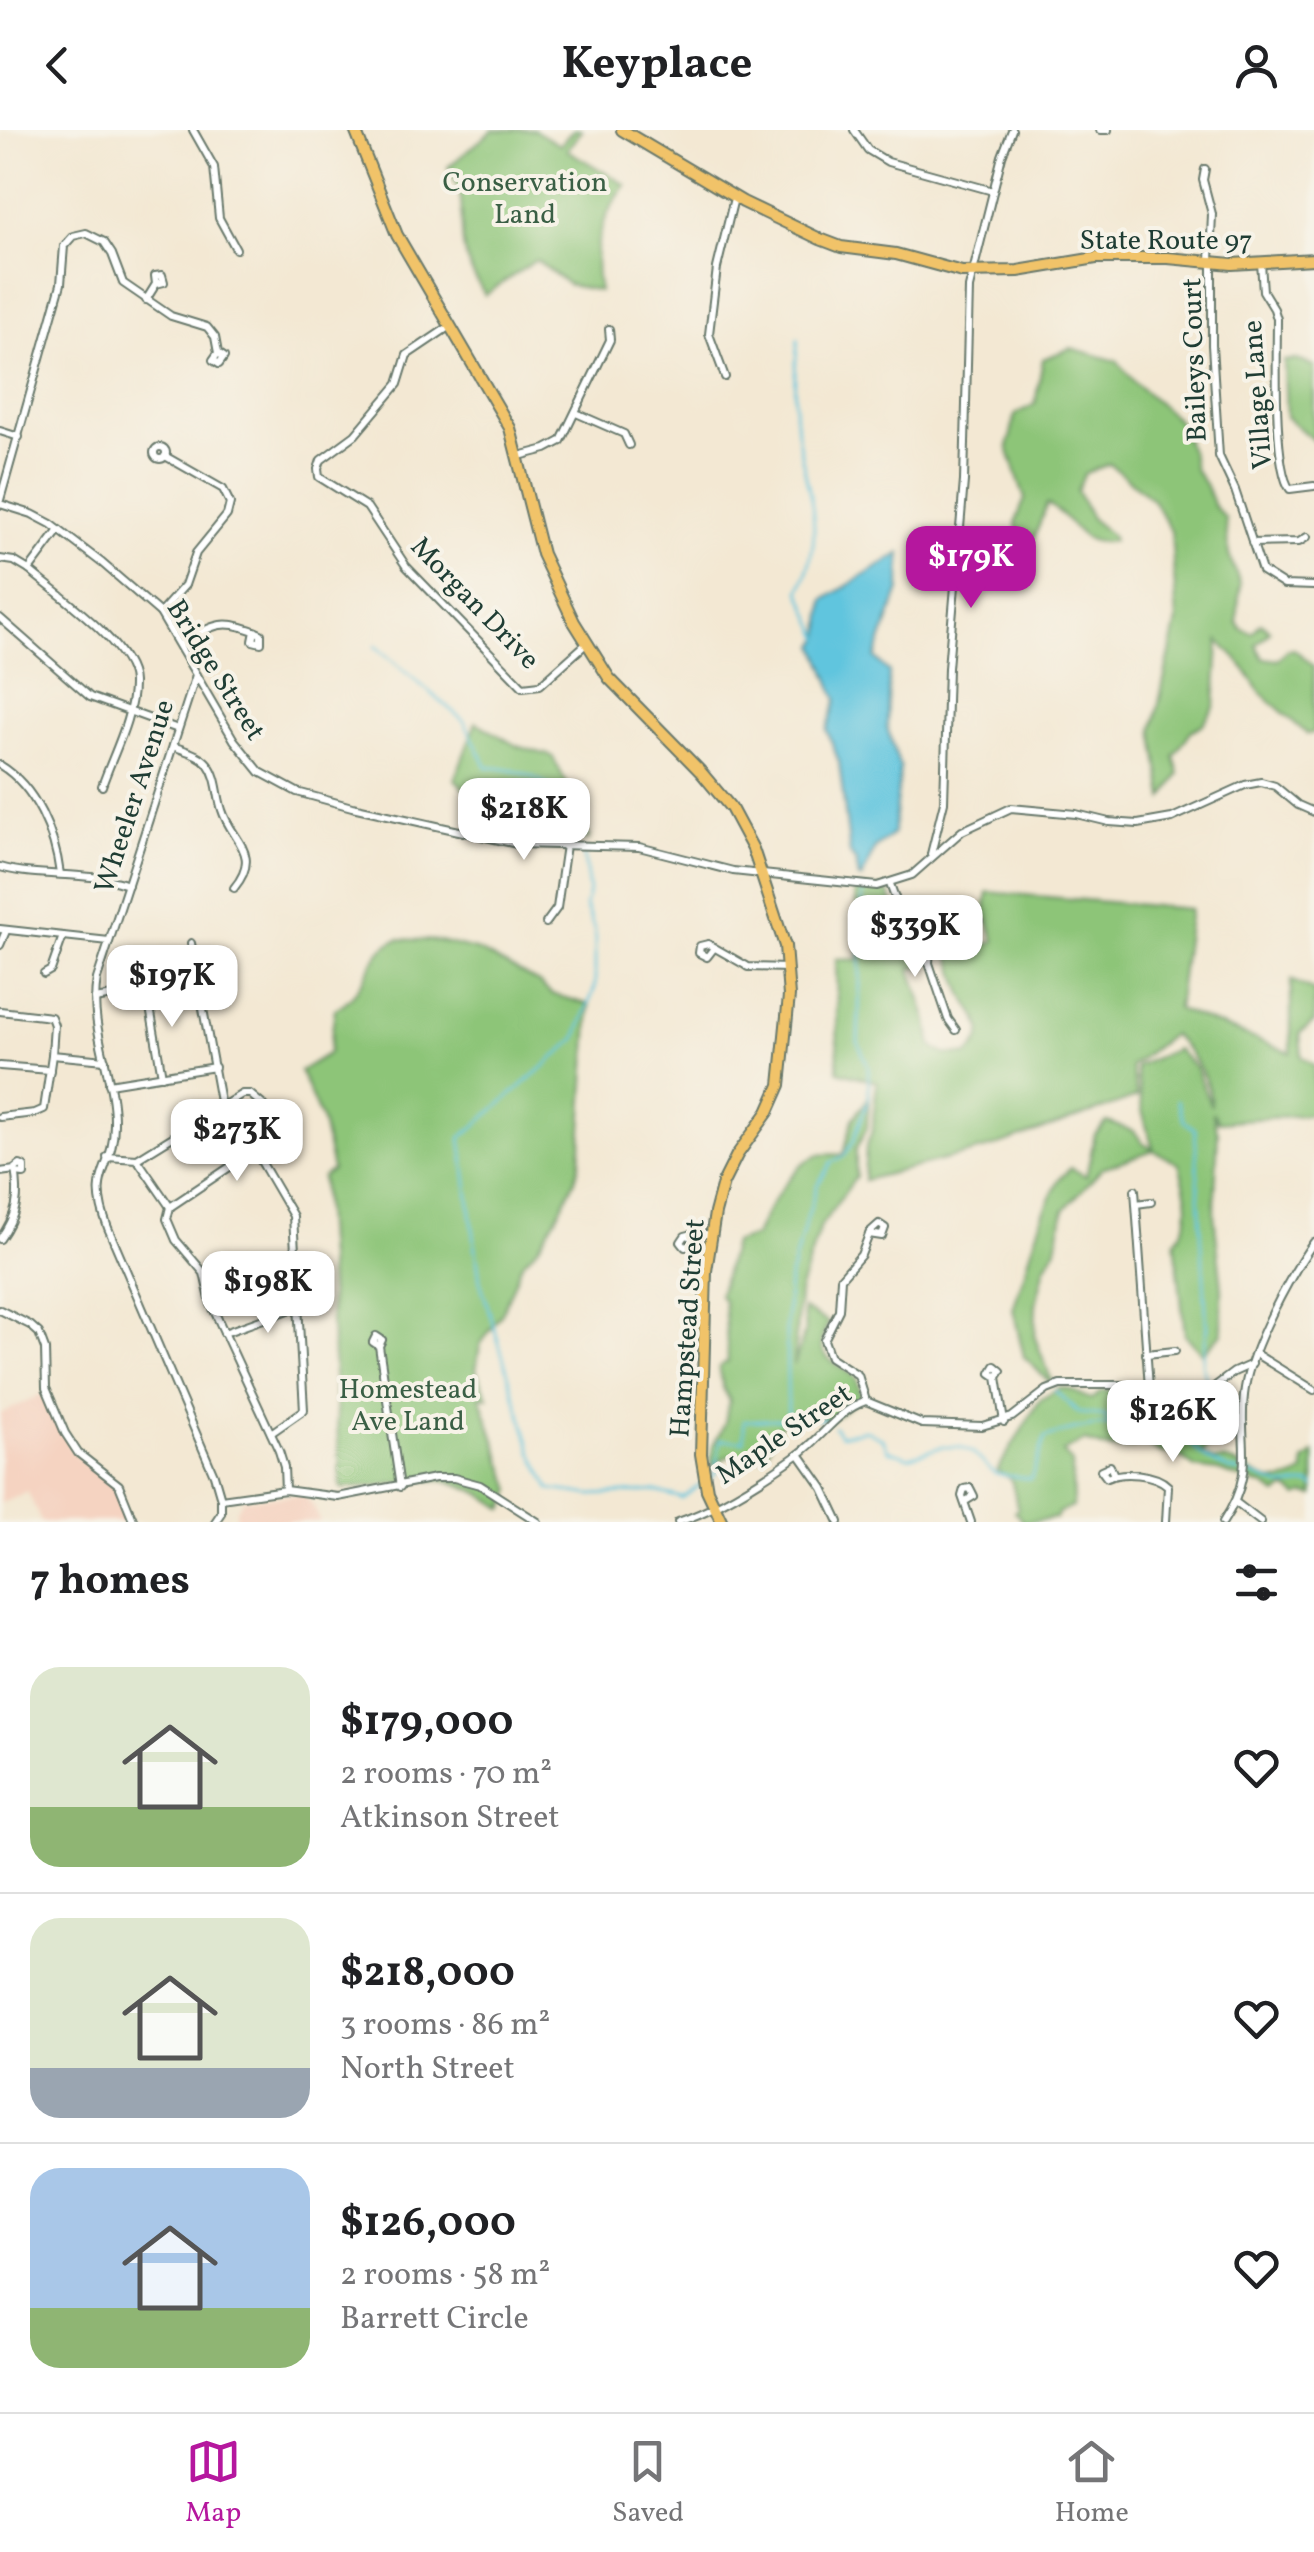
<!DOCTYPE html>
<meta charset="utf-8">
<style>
:root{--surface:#fff;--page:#f6f6f6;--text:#202124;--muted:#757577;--line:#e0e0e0;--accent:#b5179e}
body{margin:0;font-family:Vollkorn,serif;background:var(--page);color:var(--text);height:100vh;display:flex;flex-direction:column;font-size:38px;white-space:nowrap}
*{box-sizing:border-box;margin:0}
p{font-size:32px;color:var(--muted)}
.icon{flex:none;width:55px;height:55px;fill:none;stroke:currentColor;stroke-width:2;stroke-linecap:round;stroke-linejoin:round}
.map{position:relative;height:1392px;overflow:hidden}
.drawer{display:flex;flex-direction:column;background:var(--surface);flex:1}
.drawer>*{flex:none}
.price{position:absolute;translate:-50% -85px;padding:0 22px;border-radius:20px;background:#fff;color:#222;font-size:32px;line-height:65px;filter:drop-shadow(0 2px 5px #0008)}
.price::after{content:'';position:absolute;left:50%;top:60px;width:30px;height:22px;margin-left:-15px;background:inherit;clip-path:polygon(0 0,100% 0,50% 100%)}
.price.current{background:var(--accent);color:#fff}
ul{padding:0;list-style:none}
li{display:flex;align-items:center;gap:30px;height:250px;padding:0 30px}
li+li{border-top:2px solid var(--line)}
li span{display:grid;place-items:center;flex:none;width:280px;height:200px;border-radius:30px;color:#555}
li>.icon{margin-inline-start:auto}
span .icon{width:120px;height:120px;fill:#fffc;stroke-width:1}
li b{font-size:42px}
h2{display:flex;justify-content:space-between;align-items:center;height:120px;padding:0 30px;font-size:42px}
header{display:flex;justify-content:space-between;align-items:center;height:130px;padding:0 30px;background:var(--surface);font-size:45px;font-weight:700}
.dock{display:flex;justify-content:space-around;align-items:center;height:140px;border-top:2px solid var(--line);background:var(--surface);font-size:28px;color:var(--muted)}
.dock a{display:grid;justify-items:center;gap:5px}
.dock .current{color:var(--accent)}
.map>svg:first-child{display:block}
</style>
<header><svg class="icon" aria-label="back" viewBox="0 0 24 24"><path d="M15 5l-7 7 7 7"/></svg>Keyplace<svg class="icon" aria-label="person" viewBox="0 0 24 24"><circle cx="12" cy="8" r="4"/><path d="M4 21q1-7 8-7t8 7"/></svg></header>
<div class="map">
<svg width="1314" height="1392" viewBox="0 0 1314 1392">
<rect width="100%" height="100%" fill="#f7f3e8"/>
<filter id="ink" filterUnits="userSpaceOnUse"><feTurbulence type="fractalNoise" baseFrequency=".01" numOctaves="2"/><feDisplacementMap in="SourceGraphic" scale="20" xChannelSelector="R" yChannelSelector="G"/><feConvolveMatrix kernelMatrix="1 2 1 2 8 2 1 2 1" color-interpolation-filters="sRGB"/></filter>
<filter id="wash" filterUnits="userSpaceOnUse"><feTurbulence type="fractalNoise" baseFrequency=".0048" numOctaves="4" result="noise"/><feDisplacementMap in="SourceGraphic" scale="40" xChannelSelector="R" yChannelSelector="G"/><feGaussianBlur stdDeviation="2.25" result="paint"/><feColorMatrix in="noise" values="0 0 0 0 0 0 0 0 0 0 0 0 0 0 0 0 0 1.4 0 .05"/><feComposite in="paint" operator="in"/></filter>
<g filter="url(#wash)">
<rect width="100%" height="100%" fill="#f3e8d3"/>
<!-- built -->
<g fill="#f5d3c1">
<path d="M44,1263L70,1319L82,1333L115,1357L129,1392H41L28,1362L0,1373V1284Z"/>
<path d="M304,1365L314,1377L320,1392H237L236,1380L244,1369Z"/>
</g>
<!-- green -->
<g fill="#8dc578" stroke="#568156" stroke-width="2.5">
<path d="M493,0H534L560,15L573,0H582L567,20L626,55C600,88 591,120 599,161L569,155L536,130L485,165C475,148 465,133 463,114C459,80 468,69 448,37Z"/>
<path d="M1071,218L1117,231L1135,253L1178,290L1191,322L1194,339L1205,354L1214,376L1225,388L1229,425L1240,454L1237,492L1242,499L1252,503L1261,493L1270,501L1256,515L1263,528L1278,530L1287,520L1294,519L1314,536V603L1307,604L1262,564L1242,535L1219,511L1215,576L1203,594L1191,601L1174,626L1179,644L1164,668L1153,600L1177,491L1171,401L1153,370L1110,334L1085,343L1077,361L1092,390L1111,405L1113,411C1076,418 1075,388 1047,374L1023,438L1016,391L1025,369L1008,318L1015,285L1035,274L1043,229Z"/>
<path d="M1297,230L1314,236V311L1286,287L1284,231Z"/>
<path d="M476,592L517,616L552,626L583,684L589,709L563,710L561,677L526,679L531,690V711L523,710V693L515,676L473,669L455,649Z"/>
<path d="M855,757L887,759L895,778L903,785L901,802L929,806L926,835L911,839L928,891L932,917L945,924L968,925C994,898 976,892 964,866C958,853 955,839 950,826L934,823L937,791L945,788V803L970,806L980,816L995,811L985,782L988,762L1190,779L1177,879L1291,923V850L1314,861V892L1300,903L1302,927L1314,935V984L1219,992L1212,982L1218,1003L1214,1084L1222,1158V1204L1202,1223L1185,1205L1175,1111C1196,1086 1187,1064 1179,1034L1153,1020L1102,1038L1064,1080L1056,1118L1045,1137L1036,1174L1035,1208L1053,1254C1041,1247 1035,1235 1024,1227L1013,1179L1042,1087L1059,1049L1071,1038L1086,1046L1095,1004L1107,992L1134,1001L1143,1013L1153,1018L1142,981L1136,936L1176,919L1195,937L1211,976C1211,949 1191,923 1172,904L1131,936L1137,967L990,1018L864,1050L866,1017L872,1001L877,952L838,941L836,830L859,829Z"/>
<path d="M399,809L439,811L479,821L539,853L552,864L590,875L580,1032L575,1050L556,1088L538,1117L522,1133L502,1183L480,1215L476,1240L488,1267L480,1266L512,1360L504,1379C437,1329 413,1359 341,1358L322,1047L332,1040L322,992L300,941L329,923L335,879C371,861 366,819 399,809Z"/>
<path d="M869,967L867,998L856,1019V1047L820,1097L799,1162L794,1235L805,1201L803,1179L829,1193C808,1227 836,1231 856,1248L861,1267L829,1291C816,1278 790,1282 778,1297C772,1306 770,1318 764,1327L730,1325L712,1336C711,1308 715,1316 724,1295C728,1286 725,1280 730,1271L723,1258L719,1237L728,1231L724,1171L719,1165L733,1113L755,1106C764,1083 794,1032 819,1025C826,1023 837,1025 843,1025L853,989Z"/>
<path d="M1060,1258C1074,1258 1080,1267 1093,1269L1101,1261L1111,1260L1116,1269L1124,1272L1131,1265L1128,1262C1146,1260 1162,1270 1174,1283L1196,1271L1201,1279L1188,1303L1193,1308L1206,1311L1208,1317L1202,1324L1214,1331C1246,1324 1257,1369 1304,1343V1331L1314,1323V1366L1305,1364L1298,1367L1287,1358L1277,1365L1265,1356L1218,1341L1195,1338L1175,1323H1161L1143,1313C1123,1322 1106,1320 1085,1311L1063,1322L1072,1333L1073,1377L1059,1382L1056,1388L1023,1392L1015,1382L1018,1378L1011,1349L997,1341L1040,1270Z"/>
</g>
<!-- water -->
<path fill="#61c5de" stroke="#408189" stroke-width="2.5" d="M901,423L900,460L875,528L889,542L887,597L900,638L893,704L875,718L862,748H859L856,732L850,724L839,632L827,600L837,569L816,516L821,508L824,470Z"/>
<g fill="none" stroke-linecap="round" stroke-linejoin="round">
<!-- stream -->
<g stroke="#61c5de" stroke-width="2.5">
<path d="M798,209C794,242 793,270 797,302C807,368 828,393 800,461L821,508"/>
<path d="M375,516L464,591L487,637C535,640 573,661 581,710"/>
<path d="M583,720L589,761L585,776L595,801V857L576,909L461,1008L480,1151L532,1322L550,1359L592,1365L655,1361L682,1368L700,1355"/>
<path d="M1177,970L1184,991L1195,999L1207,1200L1202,1233L1208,1257"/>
<path d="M1055,1261L1079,1283L1106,1286L1107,1291"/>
<path d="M788,1289L786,1196L789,1149L817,1055L832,1032L844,1026L853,1012L869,967L868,936L858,912L863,759"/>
<path d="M834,1297L840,1305L866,1300L883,1309L888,1320L909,1327L941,1317H960L973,1323L995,1344L1031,1349L1045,1308C1101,1289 1127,1293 1184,1304C1198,1326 1214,1337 1240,1342"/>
<path d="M1187,1308L1200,1275L1205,1270"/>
<path d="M1247,1343L1281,1356L1310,1354L1314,1357"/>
<path d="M710,1348L716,1343L720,1310L744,1311V1291L811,1287L828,1291"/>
</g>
</g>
</g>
<g filter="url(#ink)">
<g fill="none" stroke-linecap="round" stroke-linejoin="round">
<defs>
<g id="minor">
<path d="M193,0L214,37L219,88L236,119"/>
<path d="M854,0L868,20L888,32L993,61"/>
<path d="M1100,0H1108"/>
<path d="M1205,39L1203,50L1212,84L1210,131"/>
<path d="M1212,133V215L1219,326L1235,360L1262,441L1284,455L1314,456"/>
<path d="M1261,133L1263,161L1274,179L1277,189C1277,222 1273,338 1290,359L1314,356"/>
<path d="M146,170L156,154L155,146L162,145L164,152L156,154"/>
<path d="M450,196L407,225L398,254L355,305L321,330L318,339L319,347L367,377L406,436L523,557L540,555L587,513"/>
<path d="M725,247L709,204L717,138L734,68"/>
<path d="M576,283L624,304L629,315"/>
<path d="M0,301L19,307"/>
<circle cx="160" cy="323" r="6"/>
<path d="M519,326L546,319L561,311L610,210L609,199"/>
<path d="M0,370L61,154L64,116L73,106L86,103L104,112L112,124L123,153L171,186L207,197L215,207L218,223L224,227L219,234L213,230L218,223"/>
<path d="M0,374L32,384L51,394L102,433L160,483L234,610L260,642L297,662L352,677L517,714L639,717L733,741L877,756L912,745L962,701L1011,678L1076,684L1109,692L1138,694L1172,688L1245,655L1261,652L1275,656L1298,675L1314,682"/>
<path d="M1252,413L1299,412L1307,407"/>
<path d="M0,429L14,431L29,440C57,464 132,515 133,552C134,586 113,624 102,656"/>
<path d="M29,440L59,400"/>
<path d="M160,483L185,455L196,423L227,385L230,373L223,359L165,326"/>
<path d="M0,488L90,567L178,599"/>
<path d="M180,515C214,494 223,487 261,504V513L253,511L255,501"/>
<path d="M196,545L97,849C88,898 115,946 114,994C114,1043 86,1040 108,1098L214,1345L221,1369"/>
<path d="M173,616C185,621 200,624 208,634C218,647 217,665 222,680C231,710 263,723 234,758"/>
<path d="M0,635C36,657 55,704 60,744"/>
<path d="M931,724L944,672L948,538L964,351L969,158L1002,26L1012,0"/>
<path d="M0,737C43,749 86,740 128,755"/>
<path d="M890,754L898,776C921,794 954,778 979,791"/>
<path d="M932,785L929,833L948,889L956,900"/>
<path d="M546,793L557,778L566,715"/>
<path d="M0,799L109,811"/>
<path d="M191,813L221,977"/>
<path d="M0,815L6,801"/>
<path d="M714,818L707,827L699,823L700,816L708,814L745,835L748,837L788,838"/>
<path d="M44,844L51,840L63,806"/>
<path d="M147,860L162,946"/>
<path d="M95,869L201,851"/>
<path d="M0,881L51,887L54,895L52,925L105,930"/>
<path d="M0,936L50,940"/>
<path d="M109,954L215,937"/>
<path d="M0,987L35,983L44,979L52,925"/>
<path d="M255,1021L293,1086L304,1280L271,1303"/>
<path d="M107,1027L137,1029L170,1077"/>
<path d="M137,1029L242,964H250L263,975L274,995L270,1010L170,1077"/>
<path d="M0,1042L15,1040"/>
<path d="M1135,1060L1149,1258"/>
<path d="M1136,1074L1151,1072"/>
<path d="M170,1077L167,1089L176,1110L204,1143L211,1174L279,1321L284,1337L285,1360"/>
<path d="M691,1105L692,1115L685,1117L681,1112L685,1106L697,1103L712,1105"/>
<path d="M0,1109C17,1085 20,1068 15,1039L20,1035L24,1037V1044L16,1043"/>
<path d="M0,1180L30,1195L39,1203L45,1219L46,1258L65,1303L78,1323L119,1355L134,1392"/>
<path d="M224,1203L300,1176"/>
<path d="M379,1216L373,1212L376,1206L382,1210L379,1216L400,1357"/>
<path d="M1146,1224L1175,1221"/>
<path d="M1256,1224L1314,1260"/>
<path d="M997,1247L991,1243L995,1236L1001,1241L997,1247L1004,1292"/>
<path d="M866,1271L858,1245L830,1227L824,1210L839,1180L841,1148L861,1125L870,1102L879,1094L885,1098L882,1106L869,1104"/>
<path d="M799,1324L823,1358L839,1392"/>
<path d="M1114,1345L1110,1336L1101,1340L1107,1348C1122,1341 1155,1343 1168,1356L1166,1392"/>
<path d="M964,1372L974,1366L970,1358L964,1359L962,1366L971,1392"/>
<path d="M1235,1372L1261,1392"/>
<path d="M215,1392L221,1383V1369L285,1360L338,1367L435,1348H454L480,1355L538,1392"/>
<path d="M678,1392C718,1379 764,1349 799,1324C823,1307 837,1281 866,1271L922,1294L982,1296L1012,1287L1047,1260L1060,1255H1127L1193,1265L1210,1260L1234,1242L1252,1234"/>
<path d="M1223,1392C1259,1337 1236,1312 1245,1258C1251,1218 1290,1145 1314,1112"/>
</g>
<g id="major">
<path d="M355,0L397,105L510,298L542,424L574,492L609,548L700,641L731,678L753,719L785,816L789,866L780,955L768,982L737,1025L723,1053L715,1083L706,1141L701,1324L707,1360L722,1392"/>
<path d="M622,0L743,72L820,109L841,117L896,124L962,142L1018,141L1096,128H1168L1232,134L1314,129"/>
</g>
</defs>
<!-- minor casing -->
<use href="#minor" stroke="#69796c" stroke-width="10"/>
<!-- major casing -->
<use href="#major" stroke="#69796c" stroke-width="14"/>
<!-- minor -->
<use href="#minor" stroke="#fff" stroke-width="6"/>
<!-- major -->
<use href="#major" stroke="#f1c369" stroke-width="10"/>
</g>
</g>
<g text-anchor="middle" stroke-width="8" stroke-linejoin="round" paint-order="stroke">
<!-- park labels -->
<g font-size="28" fill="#3a5f45" stroke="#f7f3e8">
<text x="525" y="61">Conservation<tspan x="525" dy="32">Land</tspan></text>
<text x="408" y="1268">Homestead<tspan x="408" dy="32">Ave Land</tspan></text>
</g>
<!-- street labels -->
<g font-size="28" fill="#1f3d34" stroke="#f7f3e8">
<text x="1166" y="119">State Route 97</text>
<text transform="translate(1193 230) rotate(-92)" y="10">Baileys Court</text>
<text transform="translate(1256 265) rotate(-94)" y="10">Village Lane</text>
<text transform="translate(476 472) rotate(46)" y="10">Morgan Drive</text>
<text transform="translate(217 539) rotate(58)" y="10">Bridge Street</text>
<text transform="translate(133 666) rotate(-72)" y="10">Wheeler Avenue</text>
<text transform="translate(686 1198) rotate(-86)" y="10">Hampstead Street</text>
<text transform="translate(783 1303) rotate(-34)" y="10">Maple Street</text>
</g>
</g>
</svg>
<b class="price current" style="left:971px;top:481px">$179K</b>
<b class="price" style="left:524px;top:733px">$218K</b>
<b class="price" style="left:915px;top:850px">$339K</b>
<b class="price" style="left:172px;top:900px">$197K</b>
<b class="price" style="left:237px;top:1054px">$273K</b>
<b class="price" style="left:268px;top:1206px">$198K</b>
<b class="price" style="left:1173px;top:1335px">$126K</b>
</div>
<section class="drawer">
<h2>7 homes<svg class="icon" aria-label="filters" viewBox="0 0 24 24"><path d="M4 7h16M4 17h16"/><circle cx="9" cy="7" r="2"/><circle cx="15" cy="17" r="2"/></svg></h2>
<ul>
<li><span style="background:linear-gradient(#dfe7d0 70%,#8fb573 0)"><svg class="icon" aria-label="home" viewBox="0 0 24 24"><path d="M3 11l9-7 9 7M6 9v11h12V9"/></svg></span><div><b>$179,000</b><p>2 rooms · 70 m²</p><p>Atkinson Street</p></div><svg class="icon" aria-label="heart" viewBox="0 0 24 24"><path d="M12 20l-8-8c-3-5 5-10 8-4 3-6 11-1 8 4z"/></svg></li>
<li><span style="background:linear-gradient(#dfe7d0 75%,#9aa5b1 0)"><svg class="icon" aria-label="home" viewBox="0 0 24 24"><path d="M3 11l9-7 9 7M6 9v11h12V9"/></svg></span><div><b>$218,000</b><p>3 rooms · 86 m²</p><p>North Street</p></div><svg class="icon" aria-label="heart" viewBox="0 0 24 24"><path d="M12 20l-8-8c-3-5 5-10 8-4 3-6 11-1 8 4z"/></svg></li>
<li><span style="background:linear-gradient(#a9c7e8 70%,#8fb573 0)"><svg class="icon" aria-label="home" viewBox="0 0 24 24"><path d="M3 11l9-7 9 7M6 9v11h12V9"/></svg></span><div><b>$126,000</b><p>2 rooms · 58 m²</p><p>Barrett Circle</p></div><svg class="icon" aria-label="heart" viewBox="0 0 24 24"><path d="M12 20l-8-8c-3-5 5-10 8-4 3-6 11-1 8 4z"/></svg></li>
</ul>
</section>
<nav class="dock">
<a class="current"><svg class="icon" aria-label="map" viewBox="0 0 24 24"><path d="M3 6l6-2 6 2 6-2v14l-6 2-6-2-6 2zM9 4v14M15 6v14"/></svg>Map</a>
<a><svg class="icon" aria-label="saved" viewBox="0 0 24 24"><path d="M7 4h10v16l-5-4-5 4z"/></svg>Saved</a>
<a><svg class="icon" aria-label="home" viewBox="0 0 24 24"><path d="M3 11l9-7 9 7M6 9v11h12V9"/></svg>Home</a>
</nav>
